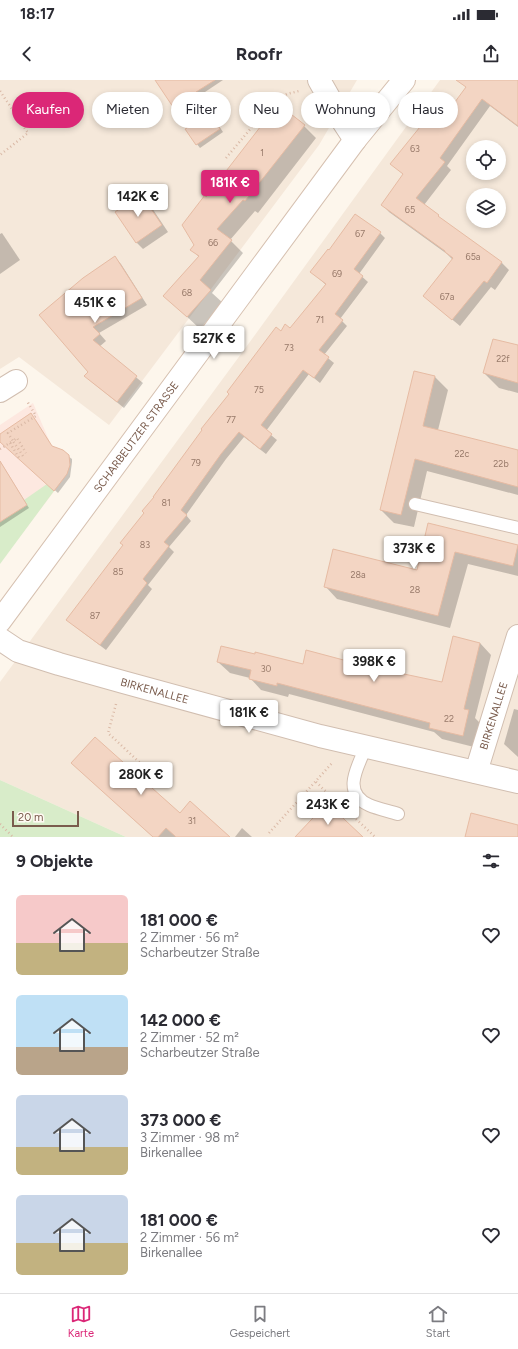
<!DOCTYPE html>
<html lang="de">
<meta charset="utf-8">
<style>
:root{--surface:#fff;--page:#f2f2f3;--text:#2b2b33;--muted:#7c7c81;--line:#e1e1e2;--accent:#db2777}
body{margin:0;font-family:Figtree,sans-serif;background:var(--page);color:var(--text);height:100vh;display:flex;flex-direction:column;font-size:15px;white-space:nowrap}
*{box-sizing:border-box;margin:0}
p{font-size:13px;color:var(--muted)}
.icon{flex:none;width:22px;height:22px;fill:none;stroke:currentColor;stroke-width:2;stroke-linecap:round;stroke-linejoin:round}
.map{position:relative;height:757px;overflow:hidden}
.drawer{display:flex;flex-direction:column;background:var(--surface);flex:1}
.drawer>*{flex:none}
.top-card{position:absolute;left:12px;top:12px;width:494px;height:36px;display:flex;gap:8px}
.controls{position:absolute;left:466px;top:60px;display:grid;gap:8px}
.controls a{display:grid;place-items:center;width:40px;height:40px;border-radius:50%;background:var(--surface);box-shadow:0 2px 6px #0003;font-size:20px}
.scale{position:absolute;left:12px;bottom:10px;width:67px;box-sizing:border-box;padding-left:4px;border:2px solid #7a5c4d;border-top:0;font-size:11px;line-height:14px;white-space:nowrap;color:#7a5c4d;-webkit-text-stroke:3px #fffaf3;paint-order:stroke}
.price{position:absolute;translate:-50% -34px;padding:0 9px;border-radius:4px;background:#fff;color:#222;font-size:13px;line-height:26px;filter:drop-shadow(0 1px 2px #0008)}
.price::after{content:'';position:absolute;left:50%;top:24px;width:12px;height:9px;margin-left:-6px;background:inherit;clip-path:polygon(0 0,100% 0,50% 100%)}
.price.current{background:var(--accent);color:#fff}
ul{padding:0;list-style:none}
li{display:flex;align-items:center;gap:12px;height:100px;padding:0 16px}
li span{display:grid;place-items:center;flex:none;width:112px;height:80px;border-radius:6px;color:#555}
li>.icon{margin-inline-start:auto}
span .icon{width:48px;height:48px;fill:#fffc;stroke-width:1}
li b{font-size:17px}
h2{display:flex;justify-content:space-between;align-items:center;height:48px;padding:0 16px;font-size:17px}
.tag{padding:0 14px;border-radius:18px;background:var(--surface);box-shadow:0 2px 6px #0003;font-size:14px;line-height:36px}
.tag.current{background:var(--accent);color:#fff}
.status{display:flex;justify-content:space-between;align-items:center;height:28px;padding:0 20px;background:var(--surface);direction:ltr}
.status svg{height:11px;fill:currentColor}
header{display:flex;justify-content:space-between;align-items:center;height:52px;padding:0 16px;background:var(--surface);font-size:18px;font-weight:700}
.tab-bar{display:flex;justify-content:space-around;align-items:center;height:56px;border-top:1px solid var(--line);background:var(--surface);font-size:11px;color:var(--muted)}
.tab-bar a{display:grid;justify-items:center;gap:2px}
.tab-bar .current{color:var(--accent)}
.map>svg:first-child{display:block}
</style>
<div class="status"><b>18:17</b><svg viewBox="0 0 49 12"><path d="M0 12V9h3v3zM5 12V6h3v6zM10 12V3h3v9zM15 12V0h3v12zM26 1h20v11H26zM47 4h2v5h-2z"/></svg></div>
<header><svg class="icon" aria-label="back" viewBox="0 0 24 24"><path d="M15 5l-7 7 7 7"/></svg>Roofr<svg class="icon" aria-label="share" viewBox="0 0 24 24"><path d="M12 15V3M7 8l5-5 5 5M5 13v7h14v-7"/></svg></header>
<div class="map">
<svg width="518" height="757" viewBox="0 0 518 757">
<rect width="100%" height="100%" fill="#fdf6ec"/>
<!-- residential -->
<g fill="#f5e8da" fill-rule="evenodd">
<path d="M0,0H357L319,65L109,345L19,277L0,289Z"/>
<path d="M440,0H518V757H126L0,700V602L252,259ZM473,67H499V93H473ZM473,115H499V141H473Z"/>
</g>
<!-- commercial -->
<path fill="#fde8e0" d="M33,323L65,397L0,482V345Z"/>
<!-- green -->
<g fill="#d8ecc9">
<path d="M47,404L54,411L0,484V442L24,420Z"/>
<path d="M0,700L126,757H0Z"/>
</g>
<!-- shadow -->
<g fill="#0003">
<path d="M157,0H223L199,16L223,52L200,68L186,50L188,49Z"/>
<path d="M473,0H518V47L490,26L447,86L451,90L424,125L444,141L502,183L509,190L495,210L491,207L460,246L424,216L453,180L447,174L389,132L382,124L404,95L392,84L452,28Z"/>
<path d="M304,46L316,58L258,133L255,131L230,160L243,173L212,213L223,223L200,249L165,216L199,177L192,170L195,165L206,118Z"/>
<path d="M141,116L148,122L168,152L143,169L136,162Z"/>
<path d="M2,153L20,180L0,194V154Z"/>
<path d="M380,153L385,158L359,194L368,202L340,239L347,246L324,275L334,283L320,303L309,294L266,351L277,360L266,374L244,357L226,379L186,435L191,441L169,467L174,472L148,505L152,509L106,570L73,545L124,465L281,252L291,249L326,205L312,192Z"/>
<path d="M114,177L121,184L147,225L99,253L106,261L99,267L143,303L124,328L92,302L89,292L41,235Z"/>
<path d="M518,267V313L499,308L484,293Z"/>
<path d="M435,297L448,310L438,350L518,371V415L427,391L414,447L394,443L381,430Z"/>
<path d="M31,335L53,368L68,376L72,379V382L70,397L58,413L0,361V355Z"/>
<path d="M0,381L29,428L0,447Z"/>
<path d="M429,444L518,466V496L468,484L450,548L337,519L325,506L418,491Z"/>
<path d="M480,563L491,575L475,638L480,643L474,667L442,659L434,652L289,614L288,617L261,610L250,598L230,593L218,582L366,587L443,604Z"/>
<path d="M514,629L518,630V677L504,664Z"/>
<path d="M72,683L228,757H153Z"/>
<path d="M242,748L252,757H235Z"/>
</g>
<!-- building -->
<g fill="#f3d5c3" stroke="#e6bba3">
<path d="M155,0H215L196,12L220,49L196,65L185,49L187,48Z"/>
<path d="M456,0H518V46L482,19L440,78L445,82L416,118L439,135L438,136L502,182L487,203L484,201L452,240L423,216L453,178L445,172V171L381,125L403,94L390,84L424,42L421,40L438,17L452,26L466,7Z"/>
<path d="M278,24L305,45L245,121L243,120L217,149L232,160L200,200L211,210L187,237L163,216L199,176L190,170L194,165L182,145L205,115L206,117Z"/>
<path d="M141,114L162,145L136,163L115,132Z"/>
<path d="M355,134L381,152L354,189L363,196L335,234L343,240L319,270L329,277L314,298L303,290L261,345L272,354L260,369L239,352L221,374L181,430L187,435L164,462L169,466L143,499L147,503L100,565L66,540L123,465L120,463L144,433L142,431L154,417H153L202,350L201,349L229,314L227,312L276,247L281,251L285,244L290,248L326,204L310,192L328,169L329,170Z"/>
<path d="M115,176L142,218L93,247L100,254L93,260L137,296L117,322L84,296L88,292L39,235L83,198Z"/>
<path d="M493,259L518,265V303L483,293Z"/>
<path d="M414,291L435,296L423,346L518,370V407L415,379L401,435L380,430Z"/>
<path d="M31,333L52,366L63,370L69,375L70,385L67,394L54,411L0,362V354Z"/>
<path d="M0,381L27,425L0,442Z"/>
<path d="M428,443L518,465L513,486L455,472L438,536L324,507L333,469L417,490Z"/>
<path d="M453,556L480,563L464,629L469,630L463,656L429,648L430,643L277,603V606L249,599L251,590L217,582L221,566L255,574V572L303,584L306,570L366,586L442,602Z"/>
<path d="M95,657L180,733L190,721L230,757H176L166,748L158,757H153L71,683Z"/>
<path d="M327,723L363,757H295Z"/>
<path d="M471,733L518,745V757H465Z"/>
</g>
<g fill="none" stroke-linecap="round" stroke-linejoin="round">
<defs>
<g id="lane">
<path d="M415,424L518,448"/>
<path d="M366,667C358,686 341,713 369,725C378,729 389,731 398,734"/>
</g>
<g id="street">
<path d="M319,0L340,37L355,60"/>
<path d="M0,311L16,301"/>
<path id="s1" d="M0,559L18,571L59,584L123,602L320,656L518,702"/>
<path id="s2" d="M476,692L518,556"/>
</g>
<g id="secondary">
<path id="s3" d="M0,541L355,60L404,0"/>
</g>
</defs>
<!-- lane casing -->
<use href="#lane" stroke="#d1beb0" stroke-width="14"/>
<!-- street casing -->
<use href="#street" stroke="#d1beb0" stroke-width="24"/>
<!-- secondary casing -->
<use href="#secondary" stroke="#d6c0b0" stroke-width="24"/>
<!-- path -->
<g stroke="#d9b8a5" stroke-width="2.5" stroke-dasharray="1 3" stroke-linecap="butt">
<path d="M0,11L28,53L0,75"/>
<path d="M226,78L273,22L287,14L299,11"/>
<path d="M10,363L19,378"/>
<path d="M0,369L13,361L8,353L36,336L27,321"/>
<path d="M23,376L13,361L17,358L26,373"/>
<path d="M116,624L108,653L165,706"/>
<path d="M316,702L340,725"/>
<path d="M356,739L375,757"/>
<path d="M0,744L13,757"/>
<path d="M269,753L333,682"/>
</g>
<!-- lane -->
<use href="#lane" stroke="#fff" stroke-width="12"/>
<!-- street -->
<use href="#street" stroke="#fff" stroke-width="22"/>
<!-- secondary -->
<use href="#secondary" stroke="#fff" stroke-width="22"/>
</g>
<g text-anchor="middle" stroke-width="4" stroke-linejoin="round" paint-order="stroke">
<!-- number labels -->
<g font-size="9" fill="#987a6a">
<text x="415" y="72">63</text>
<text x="262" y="76">1</text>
<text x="410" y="133">65</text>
<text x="360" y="157">67</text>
<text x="213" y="166">66</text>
<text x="473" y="180">65a</text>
<text x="337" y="197">69</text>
<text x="187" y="216">68</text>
<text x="447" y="220">67a</text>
<text x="320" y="243">71</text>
<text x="289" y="271">73</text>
<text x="503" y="282">22f</text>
<text x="259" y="313">75</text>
<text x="231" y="343">77</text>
<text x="462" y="377">22c</text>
<text x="196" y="386">79</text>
<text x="501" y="387">22b</text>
<text x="166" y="426">81</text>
<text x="145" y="468">83</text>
<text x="118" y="495">85</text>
<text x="358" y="498">28a</text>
<text x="415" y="513">28</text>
<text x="95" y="539">87</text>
<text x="266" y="592">30</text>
<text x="449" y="642">22</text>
<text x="192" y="744">31</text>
</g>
<!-- street labels -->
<g font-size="11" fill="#7a5c4d" stroke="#fffaf3">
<text dy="4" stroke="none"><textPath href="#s3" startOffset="229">SCHARBEUTZER STRASSE</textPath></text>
<text dy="4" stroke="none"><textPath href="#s1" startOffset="164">BIRKENALLEE</textPath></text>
<text dy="4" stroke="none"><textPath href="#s2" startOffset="59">BIRKENALLEE</textPath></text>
</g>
</g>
</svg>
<div class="controls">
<a><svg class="icon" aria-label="locate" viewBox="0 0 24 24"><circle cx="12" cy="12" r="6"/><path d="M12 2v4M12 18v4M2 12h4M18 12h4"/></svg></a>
<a><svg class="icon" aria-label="layers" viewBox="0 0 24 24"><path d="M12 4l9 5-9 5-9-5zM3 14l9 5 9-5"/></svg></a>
</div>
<div class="scale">20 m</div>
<b class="price current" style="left:230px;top:124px">181K €</b>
<b class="price" style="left:138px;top:138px">142K €</b>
<b class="price" style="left:95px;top:244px">451K €</b>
<b class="price" style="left:214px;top:280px">527K €</b>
<b class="price" style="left:414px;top:490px">373K €</b>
<b class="price" style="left:374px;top:603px">398K €</b>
<b class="price" style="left:249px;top:654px">181K €</b>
<b class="price" style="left:141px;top:716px">280K €</b>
<b class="price" style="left:328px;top:746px">243K €</b>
<div class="top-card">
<a class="tag current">Kaufen</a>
<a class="tag">Mieten</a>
<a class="tag">Filter</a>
<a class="tag">Neu</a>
<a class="tag">Wohnung</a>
<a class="tag">Haus</a>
</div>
</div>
<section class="drawer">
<h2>9 Objekte<svg class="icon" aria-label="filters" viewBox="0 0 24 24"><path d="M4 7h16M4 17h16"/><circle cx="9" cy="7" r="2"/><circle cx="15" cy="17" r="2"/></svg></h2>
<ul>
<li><span style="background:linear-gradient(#f6c9c9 60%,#c2b280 0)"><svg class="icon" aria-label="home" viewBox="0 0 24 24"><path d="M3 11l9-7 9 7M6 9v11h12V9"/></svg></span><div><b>181 000 €</b><p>2 Zimmer · 56 m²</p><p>Scharbeutzer Straße</p></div><svg class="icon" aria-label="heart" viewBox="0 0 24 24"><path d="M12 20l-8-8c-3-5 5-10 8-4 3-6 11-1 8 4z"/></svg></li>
<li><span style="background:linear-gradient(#bfe0f5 65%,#b9a48a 0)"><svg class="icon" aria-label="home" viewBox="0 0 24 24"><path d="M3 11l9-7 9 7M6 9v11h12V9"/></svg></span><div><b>142 000 €</b><p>2 Zimmer · 52 m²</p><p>Scharbeutzer Straße</p></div><svg class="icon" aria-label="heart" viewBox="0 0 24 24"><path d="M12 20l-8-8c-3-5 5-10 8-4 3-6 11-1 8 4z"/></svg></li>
<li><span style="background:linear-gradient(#c9d6e8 65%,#c2b280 0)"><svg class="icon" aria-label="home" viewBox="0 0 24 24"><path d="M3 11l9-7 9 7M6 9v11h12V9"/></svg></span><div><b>373 000 €</b><p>3 Zimmer · 98 m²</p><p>Birkenallee</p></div><svg class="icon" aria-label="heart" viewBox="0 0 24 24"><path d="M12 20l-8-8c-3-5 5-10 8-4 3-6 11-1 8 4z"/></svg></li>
<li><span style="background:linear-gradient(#c9d6e8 60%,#c2b280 0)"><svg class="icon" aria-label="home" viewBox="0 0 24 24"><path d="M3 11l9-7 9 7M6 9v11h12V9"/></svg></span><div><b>181 000 €</b><p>2 Zimmer · 56 m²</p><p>Birkenallee</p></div><svg class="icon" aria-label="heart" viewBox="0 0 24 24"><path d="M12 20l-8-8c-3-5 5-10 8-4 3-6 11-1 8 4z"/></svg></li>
</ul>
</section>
<nav class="tab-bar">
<a class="current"><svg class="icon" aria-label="map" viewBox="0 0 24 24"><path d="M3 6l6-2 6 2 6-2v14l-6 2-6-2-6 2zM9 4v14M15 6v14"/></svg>Karte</a>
<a><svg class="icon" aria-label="saved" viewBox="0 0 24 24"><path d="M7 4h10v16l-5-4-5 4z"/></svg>Gespeichert</a>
<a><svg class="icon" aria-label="home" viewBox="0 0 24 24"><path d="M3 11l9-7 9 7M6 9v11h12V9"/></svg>Start</a>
</nav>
